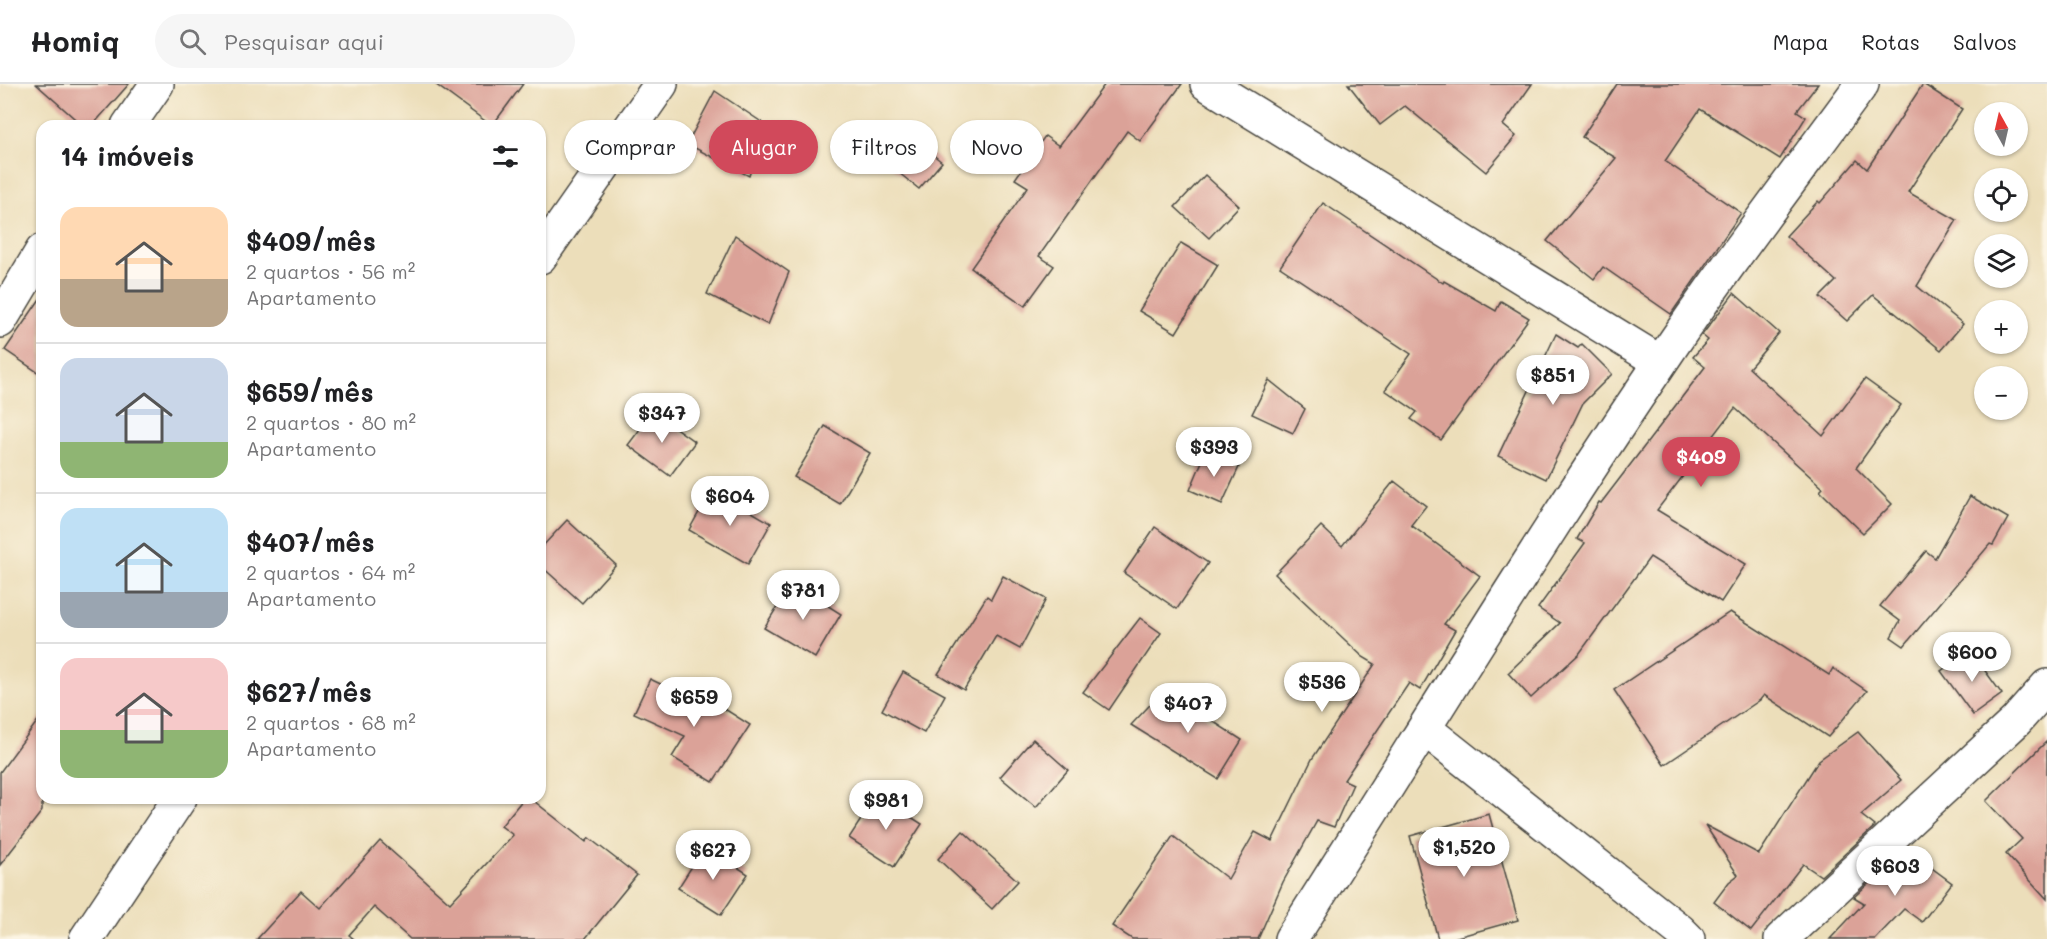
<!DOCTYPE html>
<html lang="pt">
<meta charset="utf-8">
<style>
:root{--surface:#fff;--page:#f6f6f6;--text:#202124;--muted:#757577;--line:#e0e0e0;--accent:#d1495b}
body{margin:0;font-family:Mali,sans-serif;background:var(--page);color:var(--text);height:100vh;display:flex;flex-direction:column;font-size:22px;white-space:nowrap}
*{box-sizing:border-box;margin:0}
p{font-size:20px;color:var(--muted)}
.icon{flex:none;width:33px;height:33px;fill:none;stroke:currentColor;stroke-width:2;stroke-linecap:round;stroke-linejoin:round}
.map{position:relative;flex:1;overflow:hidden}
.details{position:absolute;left:36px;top:36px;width:510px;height:684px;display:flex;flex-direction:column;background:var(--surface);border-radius:18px;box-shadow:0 2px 4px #0004}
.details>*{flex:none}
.top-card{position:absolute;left:564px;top:36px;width:570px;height:54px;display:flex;gap:12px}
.needle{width:39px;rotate:352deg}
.buttons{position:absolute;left:1974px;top:18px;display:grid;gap:12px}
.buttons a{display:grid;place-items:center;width:54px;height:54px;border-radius:50%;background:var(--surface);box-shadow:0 2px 4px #0004;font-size:30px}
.price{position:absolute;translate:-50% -51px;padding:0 14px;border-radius:21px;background:#fff;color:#222;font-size:20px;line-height:39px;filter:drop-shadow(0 2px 3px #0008)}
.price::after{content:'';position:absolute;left:50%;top:36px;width:18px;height:14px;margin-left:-9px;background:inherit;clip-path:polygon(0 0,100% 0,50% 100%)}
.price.current{background:var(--accent);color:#fff}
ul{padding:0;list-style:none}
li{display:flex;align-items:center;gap:18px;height:150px;padding:0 24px}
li+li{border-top:2px solid var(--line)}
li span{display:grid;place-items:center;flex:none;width:168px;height:120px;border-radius:18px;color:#555}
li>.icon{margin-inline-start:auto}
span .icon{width:72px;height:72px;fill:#fffc;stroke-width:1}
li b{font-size:26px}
h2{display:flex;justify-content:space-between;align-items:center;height:72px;padding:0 24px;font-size:26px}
.tag{padding:0 21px;border-radius:27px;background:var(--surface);box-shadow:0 2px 4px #0004;font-size:21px;line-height:54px}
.tag.current{background:var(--accent);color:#fff}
header{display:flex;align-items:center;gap:36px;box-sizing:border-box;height:84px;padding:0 30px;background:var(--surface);border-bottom:2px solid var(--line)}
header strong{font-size:28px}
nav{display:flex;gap:33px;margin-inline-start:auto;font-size:21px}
.search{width:420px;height:54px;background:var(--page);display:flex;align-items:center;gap:15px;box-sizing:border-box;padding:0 21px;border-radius:33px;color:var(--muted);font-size:22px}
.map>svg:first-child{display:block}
</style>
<header>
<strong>Homiq</strong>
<div class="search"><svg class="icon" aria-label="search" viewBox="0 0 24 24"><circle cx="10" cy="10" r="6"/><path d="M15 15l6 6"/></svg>Pesquisar aqui</div>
<nav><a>Mapa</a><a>Rotas</a><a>Salvos</a></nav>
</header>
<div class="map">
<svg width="2047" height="855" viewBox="0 0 2047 855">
<rect width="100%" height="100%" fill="#fcf5e5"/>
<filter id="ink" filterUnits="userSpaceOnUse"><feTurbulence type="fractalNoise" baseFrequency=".0167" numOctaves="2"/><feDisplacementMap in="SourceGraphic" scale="12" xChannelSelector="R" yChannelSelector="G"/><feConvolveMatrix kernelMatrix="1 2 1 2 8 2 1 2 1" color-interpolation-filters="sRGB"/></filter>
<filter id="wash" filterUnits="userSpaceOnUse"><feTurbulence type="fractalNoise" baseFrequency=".008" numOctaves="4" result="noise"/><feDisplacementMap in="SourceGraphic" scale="24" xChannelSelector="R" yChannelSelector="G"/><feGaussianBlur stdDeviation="1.35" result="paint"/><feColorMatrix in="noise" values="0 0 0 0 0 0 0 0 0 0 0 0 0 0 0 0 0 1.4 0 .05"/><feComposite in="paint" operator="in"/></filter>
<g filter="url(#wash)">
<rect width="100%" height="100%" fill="#ecdeba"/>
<g id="blocks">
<!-- building -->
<g fill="#dba298">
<path d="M36,0H129L92,42H83Z"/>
<path d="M435,0H523L492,42Z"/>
<path d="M1105,0H1182L1140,57L1127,47L1039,172L1054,182L1025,222L971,184L1028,103L1015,95L1045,52L1059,62Z"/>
<path d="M1348,0H1532L1503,41L1516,52L1486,88L1405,22L1380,41Z"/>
<path d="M1617,0H1818L1797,27L1806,33L1780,75L1700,25L1665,77L1741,129L1671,230L1603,183L1594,195L1547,157L1616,74L1582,53Z"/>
<path d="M1923,0L1962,25L1908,108L1957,136L1917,202L1963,240L1941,266L1873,211L1847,237L1820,213L1836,197L1786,152L1818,117L1820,119L1857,76L1867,85Z"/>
<path d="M715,7L766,41L749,92L687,60Z"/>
<path d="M911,53L942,78L919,105L888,80Z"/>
<path d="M1205,91L1239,122L1209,154L1175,123Z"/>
<path d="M1323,119L1443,199L1444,197L1496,227L1501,217L1529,234L1441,356L1411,335L1417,328L1385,306L1411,270L1280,183Z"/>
<path d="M735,151L789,188L768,241L707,210Z"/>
<path d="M1181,159L1218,181L1176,249L1139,227Z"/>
<path d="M1734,209L1779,249L1749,284L1823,352L1865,295L1901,321L1856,384L1892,420L1863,449L1820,407L1823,404L1735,324L1657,426L1746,480L1721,518L1650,473L1579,570L1531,614L1508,589L1560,539L1538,524L1585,459L1577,455L1599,418L1601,419L1705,283L1693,273L1708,256L1702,251Z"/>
<path d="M42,212V291L5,266Z"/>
<path d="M1556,250L1578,264L1582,260L1612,290L1583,319L1546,395L1498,372Z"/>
<path d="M1269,296L1305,325L1293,349L1252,330Z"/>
<path d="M653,328L695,358L670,392L628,361Z"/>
<path d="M825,342L870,369L840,420L794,393Z"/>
<path d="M1206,368L1239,383L1222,420L1190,406Z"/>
<path d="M1394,397L1426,422L1411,441L1480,492L1444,540L1455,546L1420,606L1409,599L1344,696L1353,700L1334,743L1317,737L1283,798L1258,855H1132L1112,842L1173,752L1228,795L1255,748L1272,757L1312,675L1375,580L1363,573L1275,490L1321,442L1342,462Z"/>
<path d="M712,405L771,439L748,480L689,446Z"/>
<path d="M1970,412L2008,434L1993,461L1990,460L1904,562L1891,553L1900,537L1880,522L1926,467L1935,474Z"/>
<path d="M567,436L616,481L582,519L540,481V465Z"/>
<path d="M1155,443L1208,479L1177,525L1124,489Z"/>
<path d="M1003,492L1046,515L1020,565L996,552L964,606L938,590L987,512L991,515Z"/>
<path d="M792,499L841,530L815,574L764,544Z"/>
<path d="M1730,528L1829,591L1833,584L1867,607L1828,653L1764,611L1760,616L1664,681L1614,606Z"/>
<path d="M1140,534L1161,549L1109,626L1083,608Z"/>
<path d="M1970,566L2002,610L1973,631L1941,587Z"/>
<path d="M903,588L945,611L924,649L882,626Z"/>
<path d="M650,595L705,621L709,615L750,641L713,698L672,673L685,652L634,629Z"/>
<path d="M1164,606L1242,656L1218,695L1131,641Z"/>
<path d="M42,631V727L0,781V688Z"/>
<path d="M1858,648L1901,696L1861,731L1875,742L1821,792L1803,780L1751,847L1714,818L1729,798L1738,791L1705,741L1759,770L1819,676Z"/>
<path d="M1033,655L1068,686L1036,723L1000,693Z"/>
<path d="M2047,657V815L2006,770L2022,755L1986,717Z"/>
<path d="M877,711L922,740L894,783L849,754Z"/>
<path d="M524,714H530L586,758L589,754L637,791L585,855H410L374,823L349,851L354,855H257L301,807L320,824L380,757L450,819L513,751L501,742Z"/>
<path d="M1489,730L1518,836L1450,855H1438L1410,752Z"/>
<path d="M963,747L1018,797L992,825L938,775Z"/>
<path d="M705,762L748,790L721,831L678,804Z"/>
<path d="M1906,765L1952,799L1922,838L1904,825L1875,855H1830L1864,819L1854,813Z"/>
</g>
</g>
</g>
<g filter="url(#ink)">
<use href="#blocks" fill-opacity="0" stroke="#484640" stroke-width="1.5"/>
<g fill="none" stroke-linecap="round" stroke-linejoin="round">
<defs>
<g id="street">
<path d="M1207,0L1660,278"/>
<path d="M128,42L157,0"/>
<path d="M540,173L661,0"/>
<path d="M0,237L42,167"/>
<path d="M1425,645L1679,846L1688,855"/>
<path d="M86,855L180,714"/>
<path d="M1291,855C1414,663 1531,469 1659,281C1723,185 1794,93 1862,0"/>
<path d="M1781,855L2016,637L2047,602"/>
</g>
</defs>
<!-- street casing -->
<use href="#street" stroke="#484640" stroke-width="36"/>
<!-- street -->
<use href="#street" stroke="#fff" stroke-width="33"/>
</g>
</g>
</svg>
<div class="buttons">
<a><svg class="needle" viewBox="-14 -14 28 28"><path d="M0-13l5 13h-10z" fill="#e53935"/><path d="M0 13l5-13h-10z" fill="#757577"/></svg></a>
<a><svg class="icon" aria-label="locate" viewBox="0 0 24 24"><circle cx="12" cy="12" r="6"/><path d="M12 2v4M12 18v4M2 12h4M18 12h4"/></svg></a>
<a><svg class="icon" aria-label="layers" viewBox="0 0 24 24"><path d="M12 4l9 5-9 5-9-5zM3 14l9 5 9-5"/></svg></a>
<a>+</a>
<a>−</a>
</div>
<b class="price" style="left:1553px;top:322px">$851</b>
<b class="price" style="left:662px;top:360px">$347</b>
<b class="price" style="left:1214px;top:394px">$393</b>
<b class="price current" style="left:1701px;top:404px">$409</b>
<b class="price" style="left:730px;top:443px">$604</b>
<b class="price" style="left:803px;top:537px">$781</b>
<b class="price" style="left:1972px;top:599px">$600</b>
<b class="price" style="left:1322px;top:629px">$536</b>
<b class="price" style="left:694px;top:644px">$659</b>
<b class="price" style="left:1188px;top:650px">$407</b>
<b class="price" style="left:886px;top:747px">$981</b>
<b class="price" style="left:1464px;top:794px">$1,520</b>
<b class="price" style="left:713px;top:797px">$627</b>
<b class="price" style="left:1895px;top:813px">$603</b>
<div class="top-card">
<a class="tag">Comprar</a>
<a class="tag current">Alugar</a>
<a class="tag">Filtros</a>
<a class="tag">Novo</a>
</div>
<section class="details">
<h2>14 imóveis<svg class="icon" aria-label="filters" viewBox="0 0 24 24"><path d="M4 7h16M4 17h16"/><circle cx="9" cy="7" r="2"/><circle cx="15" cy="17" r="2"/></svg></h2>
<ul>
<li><span style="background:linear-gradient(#ffd9b3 60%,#b9a48a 0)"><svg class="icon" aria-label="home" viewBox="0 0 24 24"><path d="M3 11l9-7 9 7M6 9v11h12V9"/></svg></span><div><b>$409/mês</b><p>2 quartos · 56 m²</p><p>Apartamento</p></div></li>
<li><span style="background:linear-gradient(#c9d6e8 70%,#8fb573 0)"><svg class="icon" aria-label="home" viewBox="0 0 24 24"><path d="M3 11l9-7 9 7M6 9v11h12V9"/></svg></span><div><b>$659/mês</b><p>2 quartos · 80 m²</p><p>Apartamento</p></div></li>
<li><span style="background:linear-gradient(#bfe0f5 70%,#9aa5b1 0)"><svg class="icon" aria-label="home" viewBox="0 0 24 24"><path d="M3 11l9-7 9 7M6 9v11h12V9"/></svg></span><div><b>$407/mês</b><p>2 quartos · 64 m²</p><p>Apartamento</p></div></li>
<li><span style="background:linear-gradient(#f6c9c9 60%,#8fb573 0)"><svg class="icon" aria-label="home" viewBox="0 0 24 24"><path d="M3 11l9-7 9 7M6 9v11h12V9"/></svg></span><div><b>$627/mês</b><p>2 quartos · 68 m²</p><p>Apartamento</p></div></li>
</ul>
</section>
</div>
